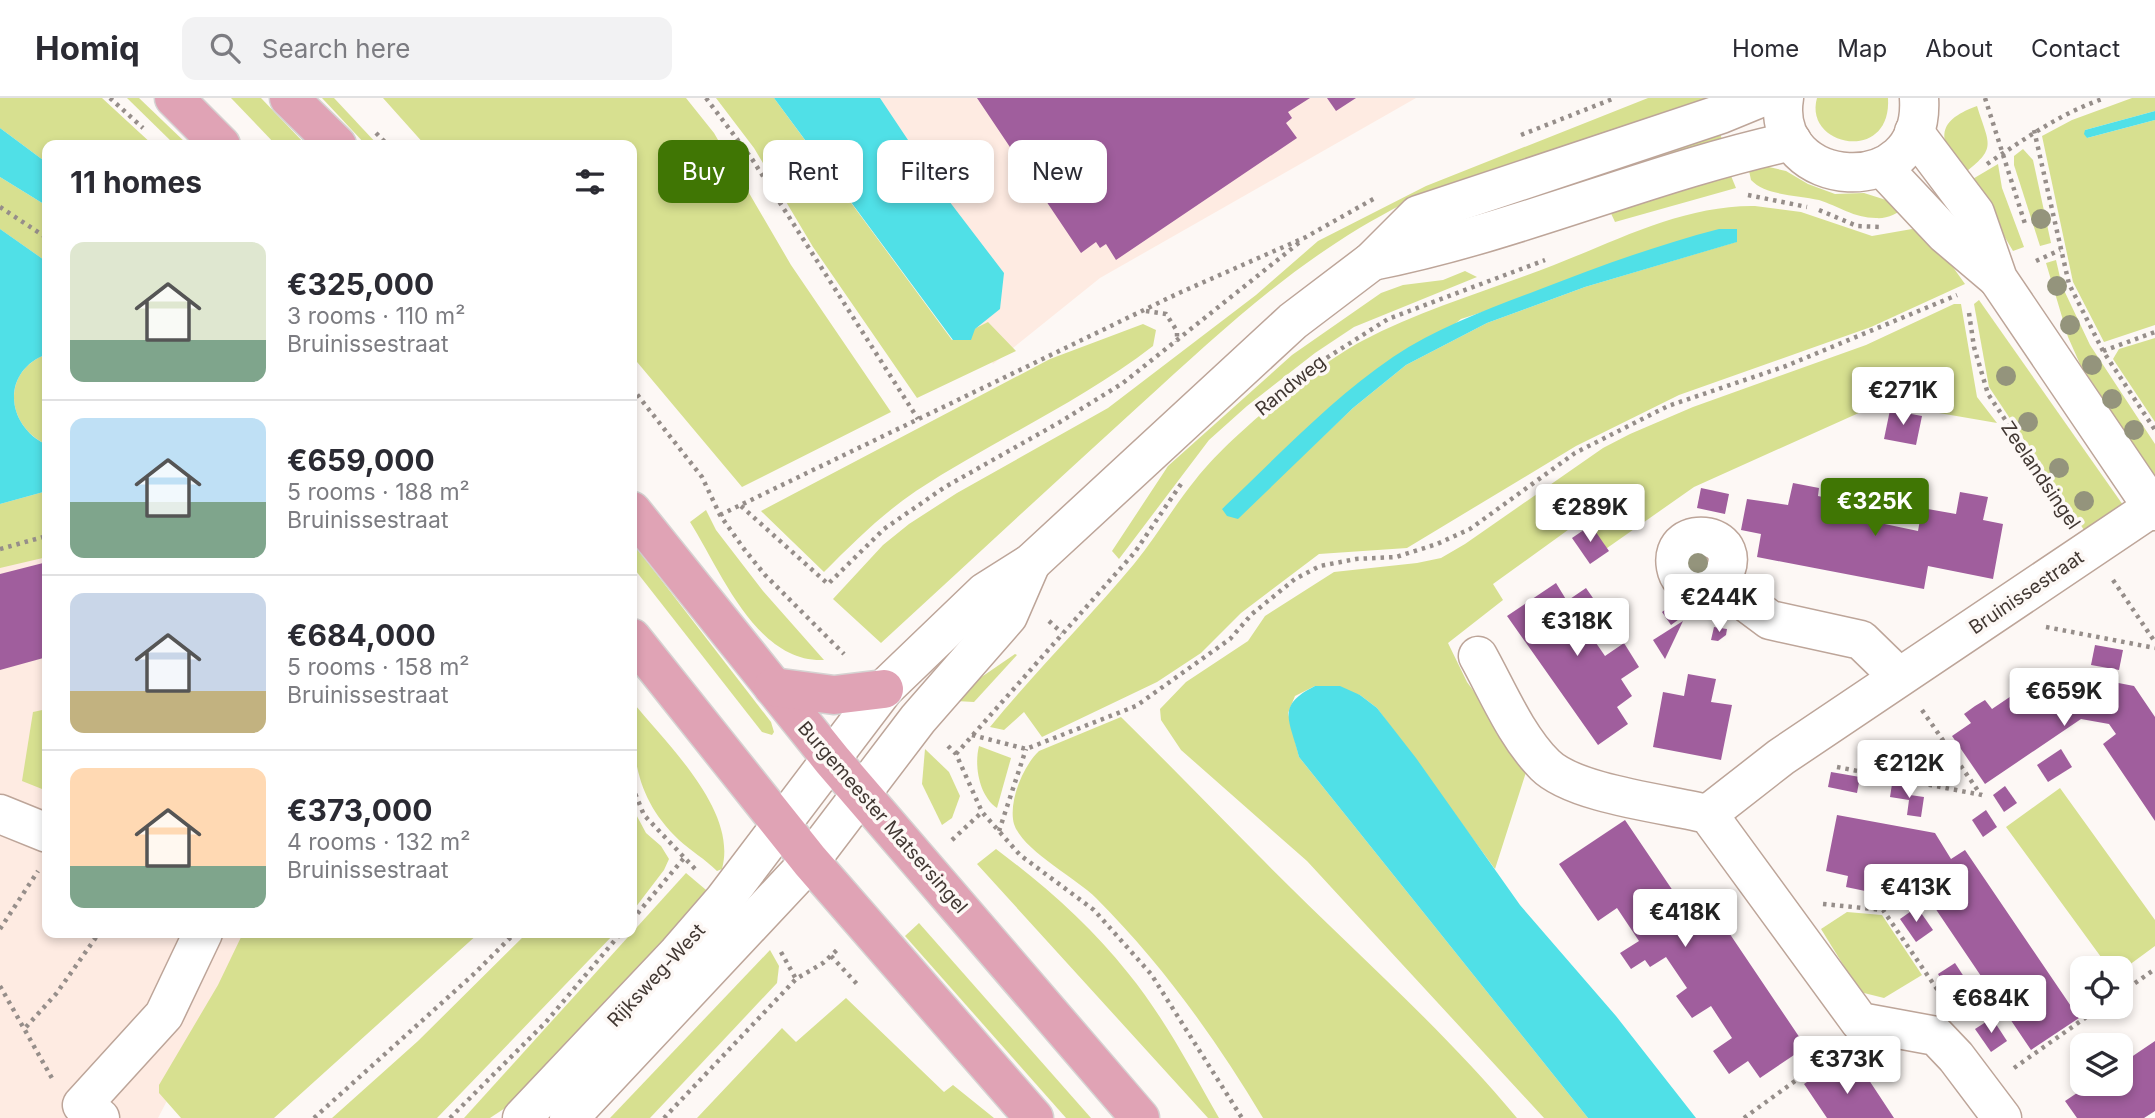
<!DOCTYPE html>
<meta charset="utf-8">
<style>
:root{--surface:#fff;--page:#f2f2f3;--text:#2b2b33;--muted:#7c7c81;--line:#e1e1e2;--accent:#407604}
body{margin:0;font-family:Inter,sans-serif;background:var(--page);color:var(--text);height:100vh;display:flex;flex-direction:column;font-size:26px;white-space:nowrap}
*{box-sizing:border-box;margin:0}
p{font-size:23px;color:var(--muted)}
.icon{flex:none;width:38px;height:38px;fill:none;stroke:currentColor;stroke-width:2;stroke-linecap:round;stroke-linejoin:round}
.map{position:relative;flex:1;overflow:hidden}
.drawer{position:absolute;left:42px;top:42px;width:595px;height:798px;display:flex;flex-direction:column;background:var(--surface);border-radius:14px;box-shadow:0 4px 10px #0003}
.drawer>*{flex:none}
.guide{position:absolute;left:658px;top:42px;width:665px;height:63px;display:flex;gap:14px}
.controls{position:absolute;left:2070px;top:858px;display:grid;gap:14px}
.controls a{display:grid;place-items:center;width:63px;height:63px;border-radius:14px;background:var(--surface);box-shadow:0 4px 10px #0003;font-size:35px}
.price{position:absolute;translate:-50% -60px;padding:0 16px;border-radius:7px;background:#fff;color:#222;font-size:23px;line-height:46px;filter:drop-shadow(0 2px 4px #0008)}
.price::after{content:'';position:absolute;left:50%;top:42px;width:21px;height:16px;margin-left:-10px;background:inherit;clip-path:polygon(0 0,100% 0,50% 100%)}
.price.on{background:var(--accent);color:#fff}
ul{padding:0;list-style:none}
li{display:flex;align-items:center;gap:21px;height:175px;padding:0 28px}
li+li{border-top:2px solid var(--line)}
li span{display:grid;place-items:center;flex:none;width:196px;height:140px;border-radius:14px;color:#555}
li>.icon{margin-inline-start:auto}
span .icon{width:84px;height:84px;fill:#fffc;stroke-width:1}
li b{font-size:30px}
h2{display:flex;justify-content:space-between;align-items:center;height:84px;padding:0 28px;font-size:30px}
.chip{padding:0 24px;border-radius:14px;background:var(--surface);box-shadow:0 4px 10px #0003;font-size:24px;line-height:63px}
.chip.on{background:var(--accent);color:#fff}
header{display:flex;align-items:center;gap:42px;box-sizing:border-box;height:98px;padding:0 35px;background:var(--surface);border-bottom:2px solid var(--line)}
header strong{font-size:33px}
nav{display:flex;gap:38px;margin-inline-start:auto;font-size:24px}
.search{width:490px;height:63px;background:var(--page);display:flex;align-items:center;gap:18px;box-sizing:border-box;padding:0 24px;border-radius:14px;color:var(--muted);font-size:26px}
.map>svg:first-child{display:block}
</style>
<header>
<strong>Homiq</strong>
<div class="search"><svg class="icon" aria-label="search" viewBox="0 0 24 24"><circle cx="10" cy="10" r="6"/><path d="M15 15l6 6"/></svg>Search here</div>
<nav><a>Home</a><a>Map</a><a>About</a><a>Contact</a></nav>
</header>
<div class="map">
<svg width="2155" height="1020" viewBox="0 0 2155 1020">
<rect width="100%" height="100%" fill="#fdf8f5"/>
<!-- commercial -->
<g fill="#feebe2">
<path d="M868,0H1416L1100,180L993,266Z"/>
<path d="M0,102L47,128V835H254L158,1020H0Z"/>
</g>
<!-- green -->
<g fill="#d7e090" fill-rule="evenodd">
<path d="M0,0H102L153,47H47V65L0,30Z"/>
<path d="M127,0H139L188,47H175Z"/>
<path d="M231,0H261L306,47H276Z"/>
<path d="M322,0H334L378,47H366Z"/>
<path d="M383,0H686L714,35L791,167L891,314L742,389L632,258V47H425Z"/>
<path d="M716,0H774L952,242L988,224L1016,253L917,300L813,149L754,50Z"/>
<path d="M1648,0H1710L1405,105C1300,158 1226,229 1140,307C1053,386 967,466 881,545L833,501L883,447L909,426L957,395L1108,310L1256,197L1318,143L1426,88Z"/>
<path d="M1817,0H1888C1892,66 1803,49 1817,0Z"/>
<path d="M2132,0H2155V13L2085,32L2087,40L2155,22V227L2104,244L2073,184L2042,38L2072,22Z"/>
<path d="M1977,8C1989,47 1998,50 1963,76C1939,43 1933,24 1977,8Z"/>
<path d="M1719,33L1724,47L1605,81L1555,90Z"/>
<path d="M2023,51L2033,62L2051,145L2040,148L2014,67V58Z"/>
<path d="M1998,66L2002,90L2024,149L2013,153L1971,82Z"/>
<path d="M1760,67L1786,73L1808,86L1835,96L1864,95L1905,108C1899,116 1886,121 1876,120C1854,120 1838,108 1819,102C1798,97 1766,98 1751,82L1748,68Z"/>
<path d="M1729,73L1736,90L1615,124L1608,109Z"/>
<path d="M0,79L47,108V164L0,131Z"/>
<path d="M1755,108L1801,114L1872,138L1912,131L1928,134L1965,186L1871,229L1679,297L1576,348L1407,450L1319,456L1241,515L1201,555L1157,584L1042,639L1024,614L1004,632L990,629C1036,573 1087,522 1134,466C1156,439 1174,408 1196,381C1229,339 1315,268 1362,243C1423,211 1490,192 1554,167C1618,142 1684,107 1755,108ZM1737,132L1736,144L1585,189L1487,225L1406,267L1353,310L1263,395L1222,411L1461,221Z"/>
<path d="M2056,162L2062,188L2090,247L2155,346V379L2080,266L2068,239L2046,165Z"/>
<path d="M1465,173L1477,179L1354,229L1315,255L1247,308L1209,342L1119,461L1112,453L1168,368L1292,257L1381,195L1403,187L1443,182Z"/>
<path d="M1979,202L2123,407L2086,435L1989,289L1974,206Z"/>
<path d="M1954,206H1961L1977,299L1997,325L1881,305L1694,389L1600,455L1579,424L1493,486L1503,502L1448,545L1467,584L1528,668L1495,771L1377,610L1360,597L1315,588L1295,598L1288,615L1299,659L1588,1020H1544L1307,763L1181,652L1161,622L1160,611L1186,584L1248,543L1265,518L1334,474L1417,465L1441,460L1465,446L1603,350L1630,336L1693,309L1866,247Z"/>
<path d="M1143,226L1156,232L1153,248C1079,305 994,342 916,393C882,416 853,445 824,474L761,413L1050,261Z"/>
<path d="M2155,240V324L2113,261L2119,251Z"/>
<path d="M47,256V347C5,327 1,273 47,256Z"/>
<path d="M47,393V459L0,470V406Z"/>
<path d="M706,412L716,432L763,493L824,562C756,565 721,473 690,424Z"/>
<path d="M632,444L771,624L774,634L772,637L762,634L632,468Z"/>
<path d="M1015,556L1017,557L974,604L956,603L964,591Z"/>
<path d="M632,603C667,647 738,712 722,771L717,773C705,761 691,753 679,742C636,701 632,659 632,603Z"/>
<path d="M47,611V693L22,683L33,614Z"/>
<path d="M1121,619C1167,664 1211,710 1256,755C1343,844 1437,924 1517,1020H1263C1215,940 1162,866 1096,800C1076,780 1022,752 1014,726C1008,704 1023,668 1039,653Z"/>
<path d="M979,648L1011,660L997,710C979,698 974,668 979,648Z"/>
<path d="M925,651L949,674L960,698L952,720L942,727L922,686Z"/>
<path d="M2060,690L2155,822V848L2121,873V870H2109L2006,729Z"/>
<path d="M632,709L646,735L661,748L669,761L664,772L632,814Z"/>
<path d="M996,751C1044,787 1091,828 1128,875C1164,919 1191,971 1219,1020H1208L977,766Z"/>
<path d="M686,775L712,797L528,995L490,1020H464Z"/>
<path d="M1847,814L1882,817L1922,877L1884,900L1860,894L1821,831Z"/>
<path d="M919,825L1091,1020H1066L905,838Z"/>
<path d="M243,835H479L274,1020H181L159,995V987L218,887Z"/>
<path d="M527,835H615L437,1020H332L418,943Z"/>
<path d="M770,852L779,868L777,885L650,1020H610Z"/>
<path d="M846,900L944,994L953,987L994,1020H697L782,930L796,944Z"/>
</g>
<!-- water -->
<g fill="#50e0e7">
<path d="M774,0H880L946,99L1004,175L1000,211L975,231L971,242H953Z"/>
<path d="M2155,13V22L2087,40L2084,36L2085,32Z"/>
<path d="M0,30L47,65V108L0,79Z"/>
<path d="M0,131L47,164V256C1,273 5,327 47,347V393L0,406Z"/>
<path d="M1719,131H1737V144L1585,189L1487,225L1406,267L1353,310L1238,421L1227,418L1222,411C1277,359 1330,302 1393,259C1438,229 1488,211 1538,192C1597,169 1657,147 1719,131Z"/>
<path d="M1315,588H1340L1360,597L1377,610L1416,660L1520,807L1616,918L1696,1020H1588L1299,659C1290,622 1275,608 1315,588Z"/>
</g>
<!-- building -->
<g fill="#a05e9d">
<path d="M977,0H1310L1288,14L1292,20L1286,25L1297,40L1116,162L1106,146L1100,150L1096,144L1081,155Z"/>
<path d="M1327,0H1356L1336,13Z"/>
<path d="M1890,312L1922,318L1916,347L1884,341Z"/>
<path d="M1793,385L1819,390L1818,398L1837,402L1834,416L1853,420L1857,397L1885,402L1880,425L1918,433L1922,410L1956,416L1960,394L1988,399L1983,422L2003,426L1993,481L1928,468L1924,491L1757,459L1761,436L1741,432L1747,401L1788,407Z"/>
<path d="M1701,390L1729,396L1725,416L1697,410Z"/>
<path d="M1591,427L1609,453L1590,466L1572,440Z"/>
<path d="M47,464V559L0,572V476Z"/>
<path d="M1556,485L1567,503L1586,490L1602,513L1583,526L1605,558L1624,545L1639,569L1621,581L1632,598L1617,609L1628,626L1598,647L1507,518Z"/>
<path d="M1673,506L1682,519L1671,527L1662,514Z"/>
<path d="M1683,523L1665,561L1653,542Z"/>
<path d="M1714,529L1727,531L1726,537L1718,543L1711,542Z"/>
<path d="M2095,547L2123,552L2119,572L2091,567Z"/>
<path d="M2031,570L2047,594L2072,576L2134,588L2155,619V723L2103,646L2116,636L2109,626L2081,621L1985,686L1952,638L1971,625L1964,616L1975,608L1985,602L1992,611L2026,588L2020,578Z"/>
<path d="M1688,576L1716,581L1711,604L1732,607L1721,662L1653,649L1663,594L1684,598Z"/>
<path d="M2061,651L2072,669L2048,684L2037,667Z"/>
<path d="M1831,674L1860,679L1857,695L1828,689Z"/>
<path d="M1892,686L1911,690L1910,697L1924,699L1921,719L1907,717L1909,702L1890,699Z"/>
<path d="M2005,688L2017,705L2004,714L1993,697Z"/>
<path d="M1986,712L1997,729L1983,739L1972,722Z"/>
<path d="M1837,717L1935,735L1951,761L1965,752L2079,920L2031,952L1910,773L1898,771L1895,787L1872,782L1870,794L1846,789L1848,778L1826,773Z"/>
<path d="M1625,722L1692,821L1711,808L1806,949L1760,980L1748,963L1729,976L1713,953L1732,940L1711,908L1692,920L1676,898L1687,890L1666,859L1650,869L1645,862L1631,871L1620,855L1639,843L1617,810L1598,823L1559,766Z"/>
<path d="M1917,809L1933,832L1916,844L1900,821Z"/>
<path d="M1955,865L1970,888L1953,899L1938,876Z"/>
<path d="M1992,920L2007,943L1991,954L1975,931Z"/>
<path d="M2155,943V1013L2144,1020H2077L2065,1003L2092,985H2121V966Z"/>
<path d="M1831,968L1841,984L1861,970L1894,1020H1827L1804,986Z"/>
</g>
<g fill="none" stroke-linecap="round" stroke-linejoin="round">
<defs>
<g id="minor">
<path d="M1784,0C1769,92 1926,106 1919,0"/>
<path d="M1914,34L1975,115L1998,181L2155,413"/>
<path d="M1882,69L1945,136L1997,180"/>
<path d="M1372,163C1515,135 1650,74 1792,43"/>
<path d="M1719,484C1755,433 1667,421 1676,469C1680,491 1702,493 1719,484L1770,522L1861,542L1899,579"/>
<path d="M1478,558C1498,594 1516,638 1545,667C1574,696 1667,706 1708,716L1860,924L1936,938L1956,959L2002,1020"/>
<path d="M0,716L47,735"/>
<path d="M1708,716L1781,659L2153,409"/>
<path d="M100,1020L82,1007L164,917L203,835"/>
<path d="M522,1020L678,855L724,802L884,591L985,494L1031,465L1293,223L1372,163L1418,117L1721,16L1760,0"/>
<path d="M569,1020L810,763L918,621L1008,518L1031,465"/>
</g>
<g id="major">
<path d="M174,0L221,47"/>
<path d="M289,0L337,47"/>
<path d="M632,413L832,662L1140,1020"/>
<path d="M632,540L810,763L1034,1020"/>
<path d="M773,589L834,597L884,591"/>
</g>
</defs>
<!-- minor casing -->
<use href="#minor" stroke="#bda599" stroke-width="41"/>
<!-- major casing -->
<use href="#major" stroke="#d5d3d2" stroke-width="41"/>
<!-- path -->
<g stroke="#968e8a" stroke-width="4.5" stroke-dasharray="3.5 5" stroke-linecap="butt">
<path d="M110,0L143,30"/>
<path d="M706,0L752,61L918,321"/>
<path d="M1985,0L2026,129"/>
<path d="M2034,32L2069,186L2103,253L2155,332"/>
<path d="M376,35L388,47"/>
<path d="M1521,37L1615,0"/>
<path d="M1987,66C2026,40 2061,15 2105,0"/>
<path d="M1748,97L1807,109"/>
<path d="M0,109L47,140"/>
<path d="M1819,112L1857,128L1881,129"/>
<path d="M2036,163L2060,152"/>
<path d="M1146,213L1166,216L1177,233V244"/>
<path d="M1969,215L1974,249L1988,296L2069,417"/>
<path d="M2103,253L2155,234"/>
<path d="M1298,278L1388,221L1545,162"/>
<path d="M632,290L702,379L720,417L744,451L765,477L844,556"/>
<path d="M741,408L828,486L884,431L945,389L1060,324L1123,285L1300,144"/>
<path d="M720,417L1179,195L1306,139L1375,100"/>
<path d="M0,451L47,438"/>
<path d="M2113,482L2155,544"/>
<path d="M1049,523L1062,535"/>
<path d="M2046,529L2155,550"/>
<path d="M1922,612L1981,697"/>
<path d="M972,637L1026,651L1136,608L1230,541L1252,516L1295,481L1320,468L1356,461L1396,459L1437,446L1470,431L1575,355L1668,308L1786,268L1957,197"/>
<path d="M948,648L956,656L982,714L1020,757L1094,812L1151,876L1242,1020"/>
<path d="M956,656L1135,454L1183,383"/>
<path d="M1837,669L1982,697"/>
<path d="M632,688L644,717L697,773"/>
<path d="M999,733L1026,651"/>
<path d="M952,742L982,714"/>
<path d="M1823,806L1883,812L1941,897"/>
<path d="M632,822L684,760"/>
<path d="M0,831L38,773"/>
<path d="M781,854L796,881"/>
<path d="M831,858L857,886"/>
<path d="M0,888L53,982"/>
<path d="M2121,895L2155,871"/>
<path d="M26,929L56,896L99,835"/>
<path d="M2014,970L2102,908"/>
<path d="M314,1020L475,875L515,835"/>
<path d="M450,1020L546,924L621,835"/>
<path d="M664,1020L796,881L823,865L837,852"/>
<path d="M1744,1020L1835,954"/>
</g>
<!-- minor -->
<use href="#minor" stroke="#fff" stroke-width="38"/>
<!-- major -->
<use href="#major" stroke="#e0a3b5" stroke-width="38"/>
</g>
<!-- trees -->
<g fill="#94947c">
<circle cx="2041" cy="121" r="10"/>
<circle cx="2057" cy="188" r="10"/>
<circle cx="2070" cy="227" r="10"/>
<circle cx="2092" cy="267" r="10"/>
<circle cx="2006" cy="278" r="10"/>
<circle cx="2112" cy="301" r="10"/>
<circle cx="2028" cy="324" r="10"/>
<circle cx="2134" cy="332" r="10"/>
<circle cx="2059" cy="370" r="10"/>
<circle cx="2084" cy="403" r="10"/>
<circle cx="1698" cy="465" r="10"/>
</g>
<g text-anchor="middle" stroke-width="7" stroke-linejoin="round" paint-order="stroke">
<!-- street labels -->
<g font-size="19" fill="#413732" stroke="#fdf8f5">
<text transform="translate(1290 287) rotate(-39)" y="7">Randweg</text>
<text transform="translate(2041 377) rotate(56)" y="7">Zeelandsingel</text>
<text transform="translate(2026 494) rotate(-34)" y="7">Bruinissestraat</text>
<text transform="translate(883 719) rotate(49)" y="7">Burgemeester Matsersingel</text>
<text transform="translate(656 877) rotate(-47)" y="7">Rijksweg-West</text>
</g>
</g>
</svg>
<div class="controls">
<a><svg class="icon" aria-label="locate" viewBox="0 0 24 24"><circle cx="12" cy="12" r="6"/><path d="M12 2v4M12 18v4M2 12h4M18 12h4"/></svg></a>
<a><svg class="icon" aria-label="layers" viewBox="0 0 24 24"><path d="M12 4l9 5-9 5-9-5zM3 14l9 5 9-5"/></svg></a>
</div>
<b class="price" style="left:1903px;top:329px">€271K</b>
<b class="price on" style="left:1875px;top:440px">€325K</b>
<b class="price" style="left:1590px;top:446px">€289K</b>
<b class="price" style="left:1719px;top:536px">€244K</b>
<b class="price" style="left:1577px;top:560px">€318K</b>
<b class="price" style="left:2064px;top:630px">€659K</b>
<b class="price" style="left:1909px;top:702px">€212K</b>
<b class="price" style="left:1916px;top:826px">€413K</b>
<b class="price" style="left:1685px;top:851px">€418K</b>
<b class="price" style="left:1991px;top:937px">€684K</b>
<b class="price" style="left:1847px;top:998px">€373K</b>
<div class="guide">
<a class="chip on">Buy</a>
<a class="chip">Rent</a>
<a class="chip">Filters</a>
<a class="chip">New</a>
</div>
<section class="drawer">
<h2>11 homes<svg class="icon" aria-label="filters" viewBox="0 0 24 24"><path d="M4 7h16M4 17h16"/><circle cx="9" cy="7" r="2"/><circle cx="15" cy="17" r="2"/></svg></h2>
<ul>
<li><span style="background:linear-gradient(#dfe7d0 70%,#7fa58c 0)"><svg class="icon" aria-label="home" viewBox="0 0 24 24"><path d="M3 11l9-7 9 7M6 9v11h12V9"/></svg></span><div><b>€325,000</b><p>3 rooms · 110 m²</p><p>Bruinissestraat</p></div></li>
<li><span style="background:linear-gradient(#bfe0f5 60%,#7fa58c 0)"><svg class="icon" aria-label="home" viewBox="0 0 24 24"><path d="M3 11l9-7 9 7M6 9v11h12V9"/></svg></span><div><b>€659,000</b><p>5 rooms · 188 m²</p><p>Bruinissestraat</p></div></li>
<li><span style="background:linear-gradient(#c9d6e8 70%,#c2b280 0)"><svg class="icon" aria-label="home" viewBox="0 0 24 24"><path d="M3 11l9-7 9 7M6 9v11h12V9"/></svg></span><div><b>€684,000</b><p>5 rooms · 158 m²</p><p>Bruinissestraat</p></div></li>
<li><span style="background:linear-gradient(#ffd9b3 70%,#7fa58c 0)"><svg class="icon" aria-label="home" viewBox="0 0 24 24"><path d="M3 11l9-7 9 7M6 9v11h12V9"/></svg></span><div><b>€373,000</b><p>4 rooms · 132 m²</p><p>Bruinissestraat</p></div></li>
</ul>
</section>
</div>
